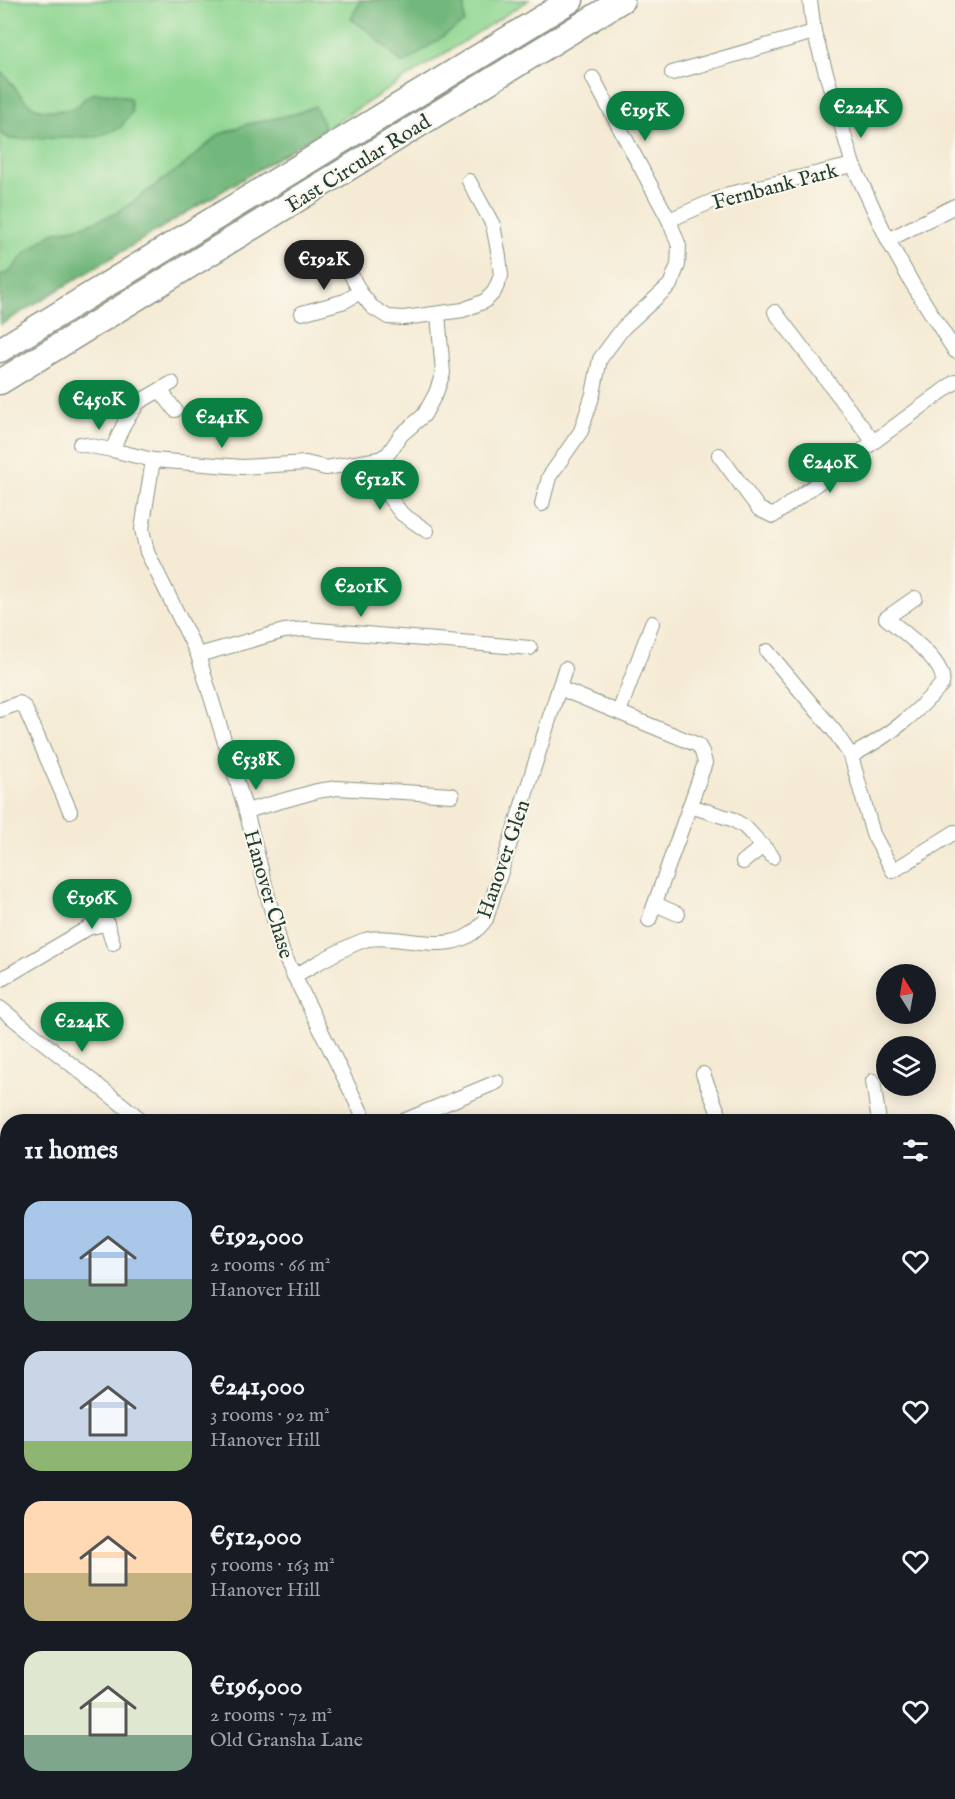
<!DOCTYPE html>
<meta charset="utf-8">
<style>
:root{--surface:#171b24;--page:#242831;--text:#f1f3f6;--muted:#9ea1a6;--accent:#0b8043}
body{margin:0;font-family:"IM FELL English",serif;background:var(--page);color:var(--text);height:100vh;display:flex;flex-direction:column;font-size:22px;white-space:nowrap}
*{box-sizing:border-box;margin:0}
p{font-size:20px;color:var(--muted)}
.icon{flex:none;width:33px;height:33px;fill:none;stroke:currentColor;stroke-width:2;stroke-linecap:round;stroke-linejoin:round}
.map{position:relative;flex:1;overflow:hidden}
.sheet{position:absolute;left:0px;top:1114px;width:956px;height:686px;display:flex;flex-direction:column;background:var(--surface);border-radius:24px 24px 0 0;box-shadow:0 3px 15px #0003}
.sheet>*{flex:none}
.needle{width:39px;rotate:349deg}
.controls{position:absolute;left:876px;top:964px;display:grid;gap:12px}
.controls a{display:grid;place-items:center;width:60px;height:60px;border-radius:50%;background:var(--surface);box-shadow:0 3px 15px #0003;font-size:30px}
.price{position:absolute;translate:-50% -51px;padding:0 14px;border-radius:21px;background:var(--accent);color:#fff;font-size:20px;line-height:39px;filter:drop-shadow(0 2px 3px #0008)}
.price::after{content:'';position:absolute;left:50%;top:36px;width:18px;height:14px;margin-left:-9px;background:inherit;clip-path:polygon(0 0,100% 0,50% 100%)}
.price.selected{background:#222;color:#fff}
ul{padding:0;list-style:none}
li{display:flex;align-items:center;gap:18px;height:150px;padding:0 24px}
li span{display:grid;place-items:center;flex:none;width:168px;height:120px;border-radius:18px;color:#555}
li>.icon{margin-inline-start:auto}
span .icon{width:72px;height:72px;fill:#fffc;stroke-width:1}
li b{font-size:26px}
h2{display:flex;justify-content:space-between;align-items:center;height:72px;padding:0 24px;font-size:26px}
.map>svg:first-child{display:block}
</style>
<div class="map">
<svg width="955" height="1799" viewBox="0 0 955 1799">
<rect width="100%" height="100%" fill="#fbf7ec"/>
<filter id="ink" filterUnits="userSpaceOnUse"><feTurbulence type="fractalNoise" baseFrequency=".0167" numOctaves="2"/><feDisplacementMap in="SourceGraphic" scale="12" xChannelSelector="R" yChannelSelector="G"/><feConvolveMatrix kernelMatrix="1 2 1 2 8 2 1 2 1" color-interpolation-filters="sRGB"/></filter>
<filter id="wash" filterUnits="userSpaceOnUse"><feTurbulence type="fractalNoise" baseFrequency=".008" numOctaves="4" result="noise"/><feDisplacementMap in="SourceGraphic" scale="24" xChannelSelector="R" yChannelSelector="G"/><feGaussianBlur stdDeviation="1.35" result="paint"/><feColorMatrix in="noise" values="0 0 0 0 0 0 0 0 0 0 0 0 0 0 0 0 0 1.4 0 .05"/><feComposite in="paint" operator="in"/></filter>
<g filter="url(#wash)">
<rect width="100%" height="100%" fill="#f5ebd5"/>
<!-- green -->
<path fill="#8ed691" stroke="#568a62" stroke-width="1.5" d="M0,0H529L325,129L0,325Z"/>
<!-- forest -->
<g fill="#72b77b" stroke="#487a58" stroke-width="1.5">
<path d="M361,0H464V22L403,64L370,32L351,19Z"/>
<path d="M0,71C13,81 18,97 32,106C42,112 62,112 74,108C81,105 84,96 92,94C106,91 117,95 130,98L132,112L120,128L97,137L10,139L0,133Z"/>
<path d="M315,106L325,129L0,325V275L10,272L25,253L53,233L83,226L117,213L184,165L218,135L248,124L295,114Z"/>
</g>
</g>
<g filter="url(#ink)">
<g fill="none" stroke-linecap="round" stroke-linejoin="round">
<defs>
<g id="street">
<path d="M810,0L814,32L853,165L888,240L955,206"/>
<path d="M672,73L814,32"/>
<path d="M593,78L669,220"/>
<path d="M888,240L912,283L955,351"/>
<path d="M338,250L360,292L372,307L388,317L404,318L463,310L485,301L494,292L501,276L499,256L493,225L469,181"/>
<path d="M775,312L873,441"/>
<path d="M302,313L345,301L360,292"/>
<path d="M172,383L139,402L125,422L112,450L153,460L242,467L306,463L326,468L379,459L388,454L401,435L424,415L436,393L443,373L438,314"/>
<path d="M160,390L175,410"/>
<path d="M80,444L112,450"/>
<path d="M719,455L759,509L773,516L955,382"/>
<path d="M379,459L389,497L402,514L427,531"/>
<path d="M153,460L142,529L147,552L198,655L246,811L282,951L366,1122"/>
<path d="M542,504L549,477L581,431L593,394L600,359L623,328L670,285L678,265L679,246L669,220L729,194L853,165"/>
<path d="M767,651L835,732L851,756L873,834L893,871L955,832"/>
<path d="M198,655L284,631L306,629L530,648"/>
<path d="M559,688L698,745L702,752L705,763L649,920"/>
<path d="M0,710L19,703L25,708L70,811"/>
<path d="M619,712L652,623"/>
<path d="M851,756C890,735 912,718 942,684C948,663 901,630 886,618L915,598"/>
<path d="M690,806L732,819L745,827L773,857"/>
<path d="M246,811L317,791L337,788L452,795"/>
<path d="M743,862L763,846"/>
<path d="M655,904L678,914"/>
<path d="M102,909L113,943"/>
<path d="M294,976C315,965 343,947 365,940C374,937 384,938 393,939C429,942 462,953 486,919L565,669"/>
<path d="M0,980L88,928L107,923"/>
<path d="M0,1008L144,1122"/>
<path d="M703,1074L722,1122"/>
<path d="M873,1081L879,1122"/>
<path d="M401,1122L497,1082"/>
<path d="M948,1282L955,1288"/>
<path d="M948,1442L955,1447"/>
<path d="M948,1557L955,1554"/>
<path d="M0,1602L8,1597"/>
<path d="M367,1792L370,1799"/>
<path d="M580,1799L582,1792"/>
<path d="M861,1799L864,1792"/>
</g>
<g id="secondary">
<path d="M0,1278L8,1288"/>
<path d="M311,1792L315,1799"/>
</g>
<g id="highway">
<path d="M0,350L571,0"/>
<path d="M0,382L622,0"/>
</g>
</defs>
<!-- street casing -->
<use href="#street" stroke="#8a9484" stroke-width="16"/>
<!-- secondary casing -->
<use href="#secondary" stroke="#8a9484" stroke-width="21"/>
<!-- highway casing -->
<use href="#highway" stroke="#8a9484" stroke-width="27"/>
<!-- street -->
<use href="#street" stroke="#fff" stroke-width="14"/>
<!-- secondary -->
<use href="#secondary" stroke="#fff" stroke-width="18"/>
<!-- highway -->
<use href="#highway" stroke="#fff" stroke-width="24"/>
</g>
</g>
<g text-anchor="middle" stroke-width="4.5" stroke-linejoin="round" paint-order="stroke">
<!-- street labels -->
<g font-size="21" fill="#1f3d34" stroke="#fbf7ec">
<text transform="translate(358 163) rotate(-32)" y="7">East Circular Road</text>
<text transform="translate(775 186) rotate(-15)" y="7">Fernbank Park</text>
<text transform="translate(503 859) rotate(-71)" y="7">Hanover Glen</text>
<text transform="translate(269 894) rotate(74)" y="7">Hanover Chase</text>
</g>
</g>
</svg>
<div class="controls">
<a><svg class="needle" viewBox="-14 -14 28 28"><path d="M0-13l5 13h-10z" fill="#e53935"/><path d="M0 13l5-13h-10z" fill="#9ea1a6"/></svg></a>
<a><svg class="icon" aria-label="layers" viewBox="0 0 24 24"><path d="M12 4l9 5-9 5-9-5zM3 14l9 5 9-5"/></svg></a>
</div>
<b class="price" style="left:861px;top:139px">€224K</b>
<b class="price" style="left:645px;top:142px">€195K</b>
<b class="price selected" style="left:324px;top:291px">€192K</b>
<b class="price" style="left:99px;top:431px">€450K</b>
<b class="price" style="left:222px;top:449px">€241K</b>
<b class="price" style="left:830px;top:494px">€240K</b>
<b class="price" style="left:380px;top:511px">€512K</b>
<b class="price" style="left:361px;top:618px">€201K</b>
<b class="price" style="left:256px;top:791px">€538K</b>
<b class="price" style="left:92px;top:930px">€196K</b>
<b class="price" style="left:82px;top:1053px">€224K</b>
<section class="sheet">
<h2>11 homes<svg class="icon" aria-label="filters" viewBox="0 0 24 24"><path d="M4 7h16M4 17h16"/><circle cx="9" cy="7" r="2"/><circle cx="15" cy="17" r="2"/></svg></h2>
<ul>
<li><span style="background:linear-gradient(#a9c7e8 65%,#7fa58c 0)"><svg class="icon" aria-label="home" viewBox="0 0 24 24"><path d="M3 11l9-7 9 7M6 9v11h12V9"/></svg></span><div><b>€192,000</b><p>2 rooms · 66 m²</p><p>Hanover Hill</p></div><svg class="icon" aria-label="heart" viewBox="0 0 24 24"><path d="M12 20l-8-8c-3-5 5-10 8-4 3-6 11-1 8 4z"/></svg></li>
<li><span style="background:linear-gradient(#c9d6e8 75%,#8fb573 0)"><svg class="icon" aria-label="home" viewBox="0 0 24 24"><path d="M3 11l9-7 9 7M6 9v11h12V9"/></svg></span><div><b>€241,000</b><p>3 rooms · 92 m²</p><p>Hanover Hill</p></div><svg class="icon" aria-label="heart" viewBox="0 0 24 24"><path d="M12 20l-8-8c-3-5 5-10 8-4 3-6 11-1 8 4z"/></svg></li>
<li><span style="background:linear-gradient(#ffd9b3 60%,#c2b280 0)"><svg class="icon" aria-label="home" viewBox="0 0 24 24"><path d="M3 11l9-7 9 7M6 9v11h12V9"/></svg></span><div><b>€512,000</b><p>5 rooms · 163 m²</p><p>Hanover Hill</p></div><svg class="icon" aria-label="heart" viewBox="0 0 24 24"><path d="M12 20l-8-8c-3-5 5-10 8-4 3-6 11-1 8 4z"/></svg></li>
<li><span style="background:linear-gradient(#dfe7d0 70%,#7fa58c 0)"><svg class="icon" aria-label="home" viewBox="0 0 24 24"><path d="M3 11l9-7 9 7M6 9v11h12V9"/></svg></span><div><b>€196,000</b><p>2 rooms · 72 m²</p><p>Old Gransha Lane</p></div><svg class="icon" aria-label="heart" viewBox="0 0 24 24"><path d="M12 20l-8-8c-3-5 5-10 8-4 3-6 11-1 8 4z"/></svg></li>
</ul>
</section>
</div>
